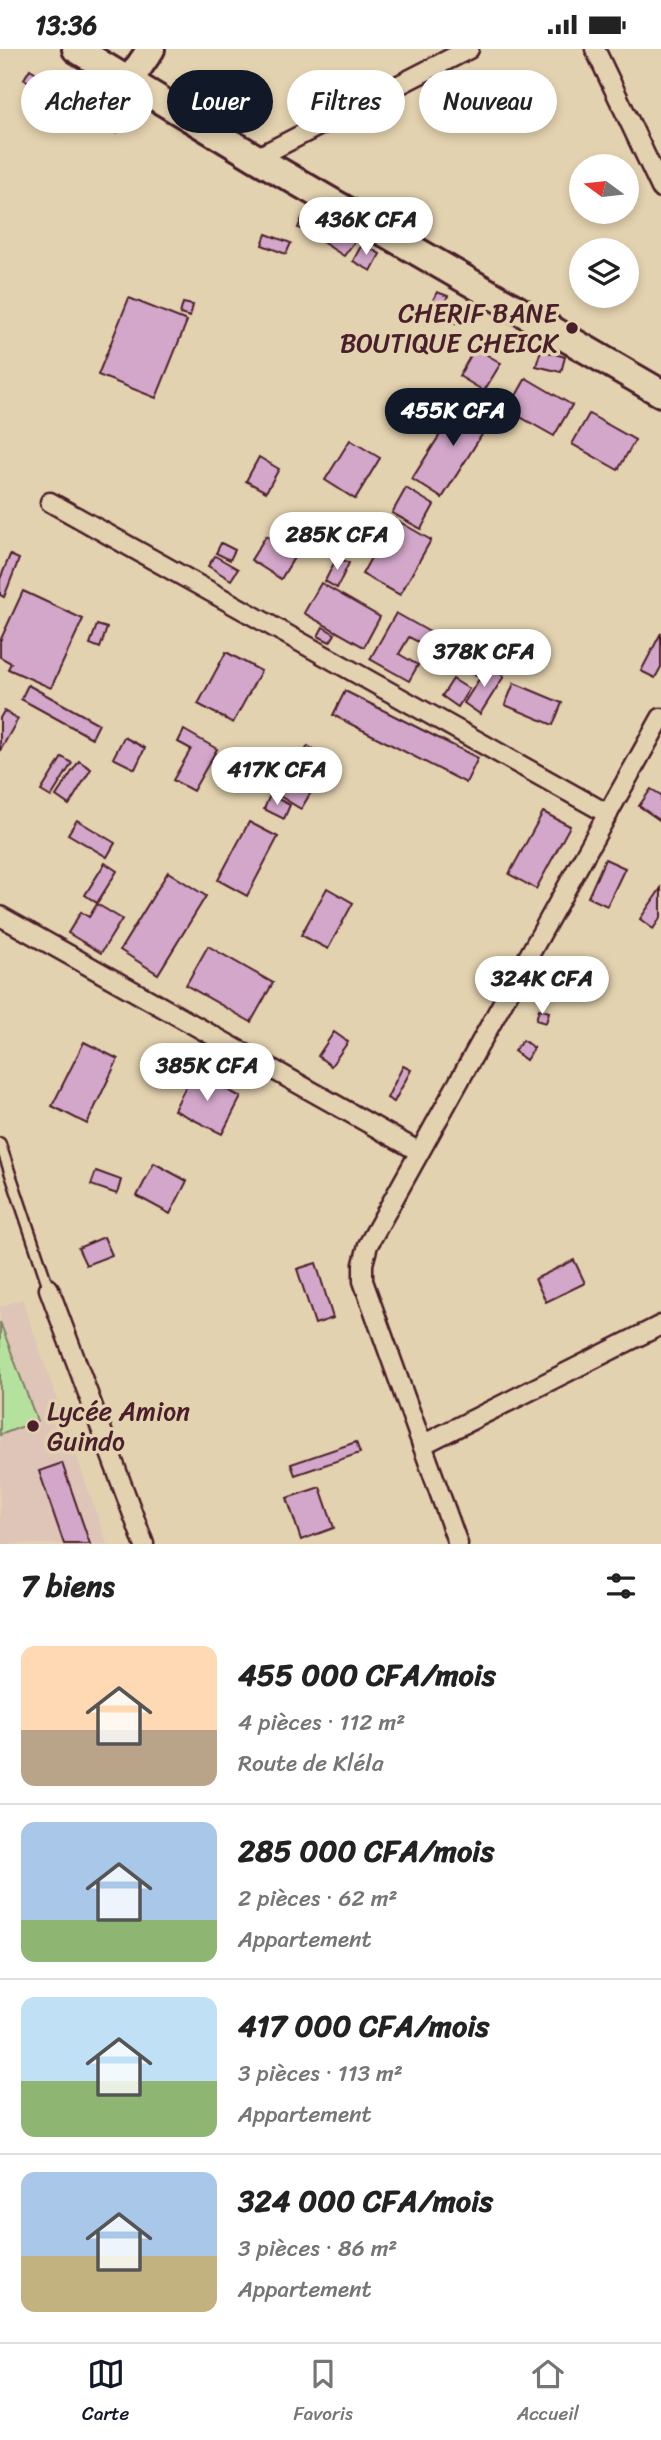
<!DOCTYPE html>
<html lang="fr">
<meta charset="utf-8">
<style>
:root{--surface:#fff;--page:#f2f2f2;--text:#222;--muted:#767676;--line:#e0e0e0;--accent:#111827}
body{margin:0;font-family:Sriracha,sans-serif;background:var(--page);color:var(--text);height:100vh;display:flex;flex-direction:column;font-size:26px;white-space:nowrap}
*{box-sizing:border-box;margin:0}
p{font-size:23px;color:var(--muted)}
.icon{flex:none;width:38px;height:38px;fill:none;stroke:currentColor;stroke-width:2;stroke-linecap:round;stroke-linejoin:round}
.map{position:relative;height:1495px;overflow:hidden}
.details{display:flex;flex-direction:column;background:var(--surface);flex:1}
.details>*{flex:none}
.hud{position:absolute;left:21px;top:21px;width:620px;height:63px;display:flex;gap:14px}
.needle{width:46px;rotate:285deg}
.buttons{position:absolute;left:569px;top:105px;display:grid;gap:14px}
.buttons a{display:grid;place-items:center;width:70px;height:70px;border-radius:50%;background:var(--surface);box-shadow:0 4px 10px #0003;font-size:35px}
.price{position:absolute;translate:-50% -60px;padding:0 16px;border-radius:24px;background:#fff;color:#222;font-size:23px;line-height:46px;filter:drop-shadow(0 2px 4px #0008)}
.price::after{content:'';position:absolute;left:50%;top:42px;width:21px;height:16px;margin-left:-10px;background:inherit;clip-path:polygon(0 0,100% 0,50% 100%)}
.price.selected{background:var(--accent);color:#fff}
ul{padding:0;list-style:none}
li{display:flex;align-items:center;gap:21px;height:175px;padding:0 21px}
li+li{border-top:2px solid var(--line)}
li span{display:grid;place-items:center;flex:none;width:196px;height:140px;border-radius:14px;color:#555}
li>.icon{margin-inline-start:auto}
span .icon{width:84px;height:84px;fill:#fffc;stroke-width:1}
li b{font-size:30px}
h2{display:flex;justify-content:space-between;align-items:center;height:84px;padding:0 21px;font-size:30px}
.chip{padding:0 24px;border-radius:32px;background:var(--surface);box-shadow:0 4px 10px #0003;font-size:24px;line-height:63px}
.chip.selected{background:var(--accent);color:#fff}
.status{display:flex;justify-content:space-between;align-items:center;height:49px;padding:0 35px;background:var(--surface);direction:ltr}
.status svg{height:19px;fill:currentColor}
.tab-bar{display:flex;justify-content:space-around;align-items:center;height:98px;border-top:2px solid var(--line);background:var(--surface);font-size:19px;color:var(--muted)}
.tab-bar a{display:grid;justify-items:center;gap:4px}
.tab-bar .selected{color:var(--accent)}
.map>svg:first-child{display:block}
</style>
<div class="status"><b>13:36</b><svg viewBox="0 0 49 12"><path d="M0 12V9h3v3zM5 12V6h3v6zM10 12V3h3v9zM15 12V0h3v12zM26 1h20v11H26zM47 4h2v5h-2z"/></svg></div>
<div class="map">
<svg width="661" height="1495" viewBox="0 0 661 1495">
<rect width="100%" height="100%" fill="#e3d2af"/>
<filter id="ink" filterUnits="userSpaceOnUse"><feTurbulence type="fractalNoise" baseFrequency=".0143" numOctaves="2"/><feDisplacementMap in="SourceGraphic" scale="14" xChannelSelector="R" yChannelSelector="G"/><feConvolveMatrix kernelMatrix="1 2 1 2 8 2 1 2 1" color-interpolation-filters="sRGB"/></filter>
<g filter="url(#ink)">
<!-- built -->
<path fill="#dec5b7" d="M22,1250L107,1495H0V1258Z"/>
<!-- green -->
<path fill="#b5e19f" stroke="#808065" stroke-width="2" d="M0,1273L37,1372L0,1386Z"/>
<!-- building -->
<g fill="#d3a7ca" stroke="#4a1f2b" stroke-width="2">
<path d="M30,20L48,31L43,41L24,30Z"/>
<path d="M86,48L105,60L96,74L77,62Z"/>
<path d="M106,64L122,71L116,84L100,77Z"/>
<path d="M302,169L311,173L307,183L298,179Z"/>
<path d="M327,173L355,192L344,207L316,189Z"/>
<path d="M266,185L291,194L286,205L262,196Z"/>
<path d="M362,195L380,205L371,222L353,212Z"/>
<path d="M437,243L448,247L441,262L430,257Z"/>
<path d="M129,249L187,272L156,349L98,326Z"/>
<path d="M183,254L193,256L190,268L180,265Z"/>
<path d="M455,254L466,261L457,275L445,268Z"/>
<path d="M475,299L501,314L484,342L459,327Z"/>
<path d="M541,301L565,308L561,323L536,317Z"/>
<path d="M526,329L572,356L554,387L508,361Z"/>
<path d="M463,349L493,368L442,449L412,430Z"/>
<path d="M589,365L635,391L618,421L572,395Z"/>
<path d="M350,391L380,409L355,450L325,431Z"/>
<path d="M259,408L279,420L266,443L246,432Z"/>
<path d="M406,439L434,456L421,480L392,464Z"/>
<path d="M393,469L431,491L400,546L362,525Z"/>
<path d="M282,474L314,493L311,499L303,494L281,530L251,511L266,487L272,490Z"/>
<path d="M221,494L235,501L230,511L216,504Z"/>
<path d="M10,506L19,510L4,548L0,546V530Z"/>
<path d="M215,507L238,520L231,531L208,517Z"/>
<path d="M337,508L349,514L337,539L325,532Z"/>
<path d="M321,534L380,568L364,598L304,564Z"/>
<path d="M23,542L83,570L51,639L8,620L11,614L0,608V592Z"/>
<path d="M396,564L435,586L428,598L409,588L399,605L418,616L409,632L370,610Z"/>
<path d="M97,576L107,579L100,599L90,595Z"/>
<path d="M323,578L335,585L330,593L318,587Z"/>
<path d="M661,584V618L655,629L641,622Z"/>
<path d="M468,596L487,604L478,627L459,619Z"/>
<path d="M226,603L261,622L233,674L198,655Z"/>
<path d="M488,616L504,627L480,665L464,654Z"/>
<path d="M453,630L469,640L458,658L442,647Z"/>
<path d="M514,634L562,654L553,676L505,656Z"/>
<path d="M28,636L99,675L92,689L21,650Z"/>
<path d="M345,642L478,709L466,734L333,666Z"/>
<path d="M4,662L18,670L0,702V669Z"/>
<path d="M184,681L217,700L193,742L173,731L191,700L178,693Z"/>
<path d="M124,688L145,699L135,720L113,709Z"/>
<path d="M308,697L330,711L301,760L278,746Z"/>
<path d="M62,708L72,714L51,748L41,742Z"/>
<path d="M79,712L91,720L69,756L56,747Z"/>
<path d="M651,740L661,746V772L639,757Z"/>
<path d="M270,746L290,756L284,770L264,760Z"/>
<path d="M543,763L570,777L536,840L509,825Z"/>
<path d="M77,771L115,794L107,808L68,785Z"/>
<path d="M249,773L278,788L247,847L218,831Z"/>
<path d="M605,810L625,819L607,857L588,848Z"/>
<path d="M105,814L117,822L97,854L85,846Z"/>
<path d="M168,823L206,847L158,925L120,901Z"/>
<path d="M327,839L353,854L328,900L301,886Z"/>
<path d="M661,839V868L653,880L640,870Z"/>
<path d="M97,855L122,870L101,904L68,884L81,863L89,868Z"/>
<path d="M208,897L273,934L251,973L186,936Z"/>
<path d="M539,960L549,963L546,974L536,971Z"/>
<path d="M334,983L348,993L331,1017L318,1007Z"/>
<path d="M523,991L534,999L526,1011L514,1002Z"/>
<path d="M84,993L118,1010L87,1075L52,1057Z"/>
<path d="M403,1017L411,1021L394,1053L387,1049Z"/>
<path d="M193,1023L241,1048L222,1085L174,1061Z"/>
<path d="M154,1114L187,1132L170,1165L137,1147Z"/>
<path d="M96,1122L121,1131L117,1145L91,1136Z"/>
<path d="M104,1188L112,1206L86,1216L78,1199Z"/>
<path d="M574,1211L585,1234L546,1253L535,1230Z"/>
<path d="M316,1214L333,1269L315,1275L297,1220Z"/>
<path d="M356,1393L360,1404L295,1426L291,1415Z"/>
<path d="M62,1414L90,1495H64L39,1422Z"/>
<path d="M320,1438L334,1479L301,1491L287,1449Z"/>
</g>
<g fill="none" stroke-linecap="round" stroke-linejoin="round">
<defs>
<path id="lane" d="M0,1094L49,1240"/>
<g id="street">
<path d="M595,0L661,139"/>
<path d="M256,109L469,0"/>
<path d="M50,453L608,765"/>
<path d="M0,867L418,1102"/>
<path d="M49,1240L144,1495"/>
<path d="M422,1396L661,1276"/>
<path d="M458,1495L363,1232V1215L368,1196L661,669"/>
</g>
<g id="secondary">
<path d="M76,0L256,109L661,344"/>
<path d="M129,32L151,0"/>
</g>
</defs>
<!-- lane casing -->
<use href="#lane" stroke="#4a1f2b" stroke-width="14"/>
<!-- street casing -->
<use href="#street" stroke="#4a1f2b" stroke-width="23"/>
<!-- secondary casing -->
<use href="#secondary" stroke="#4a1f2b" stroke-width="32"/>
<!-- lane -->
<use href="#lane" stroke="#e3d2af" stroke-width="9"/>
<!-- street -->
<use href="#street" stroke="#e3d2af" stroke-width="18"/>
<!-- secondary -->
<use href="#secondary" stroke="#e3d2af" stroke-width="26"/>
</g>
</g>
<!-- markers -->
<g fill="#4a1f2b" stroke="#e3d2af" stroke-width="2.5">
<circle cx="572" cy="279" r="7"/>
<circle cx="33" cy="1377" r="7"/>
</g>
<g text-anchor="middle" stroke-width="7" stroke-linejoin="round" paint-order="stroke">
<!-- poi labels -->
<g font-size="26" fill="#4a1f2b" stroke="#e3d2af" text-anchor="end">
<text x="558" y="273">CHERIF BANE<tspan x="558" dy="30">BOUTIQUE CHEICK</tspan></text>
<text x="47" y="1371" text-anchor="start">Lycée Amion<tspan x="47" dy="30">Guindo</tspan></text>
</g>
</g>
</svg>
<div class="buttons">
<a><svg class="needle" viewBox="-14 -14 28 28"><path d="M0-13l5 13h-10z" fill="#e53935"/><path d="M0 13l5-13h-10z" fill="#767676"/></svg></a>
<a><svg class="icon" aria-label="layers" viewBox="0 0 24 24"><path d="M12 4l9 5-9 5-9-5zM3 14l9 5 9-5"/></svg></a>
</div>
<b class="price" style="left:366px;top:208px">436K CFA</b>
<b class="price selected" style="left:453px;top:399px">455K CFA</b>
<b class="price" style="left:337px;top:523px">285K CFA</b>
<b class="price" style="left:484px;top:640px">378K CFA</b>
<b class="price" style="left:277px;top:758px">417K CFA</b>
<b class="price" style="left:542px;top:967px">324K CFA</b>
<b class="price" style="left:207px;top:1054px">385K CFA</b>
<div class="hud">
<a class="chip">Acheter</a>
<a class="chip selected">Louer</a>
<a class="chip">Filtres</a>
<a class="chip">Nouveau</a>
</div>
</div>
<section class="details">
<h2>7 biens<svg class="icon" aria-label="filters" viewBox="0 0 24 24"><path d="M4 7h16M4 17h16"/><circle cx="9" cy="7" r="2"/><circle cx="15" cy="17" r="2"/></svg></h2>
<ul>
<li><span style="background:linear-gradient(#ffd9b3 60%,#b9a48a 0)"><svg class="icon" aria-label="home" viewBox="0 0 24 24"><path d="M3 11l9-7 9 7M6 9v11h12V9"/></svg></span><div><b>455 000 CFA/mois</b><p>4 pièces · 112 m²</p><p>Route de Kléla</p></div></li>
<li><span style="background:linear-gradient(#a9c7e8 70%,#8fb573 0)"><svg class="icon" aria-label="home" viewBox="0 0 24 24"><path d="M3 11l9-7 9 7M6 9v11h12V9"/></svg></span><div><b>285 000 CFA/mois</b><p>2 pièces · 62 m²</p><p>Appartement</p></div></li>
<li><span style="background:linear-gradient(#bfe0f5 60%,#8fb573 0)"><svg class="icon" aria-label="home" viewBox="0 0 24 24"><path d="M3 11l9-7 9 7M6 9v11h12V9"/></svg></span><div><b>417 000 CFA/mois</b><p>3 pièces · 113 m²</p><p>Appartement</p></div></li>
<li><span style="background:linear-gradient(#a9c7e8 60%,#c2b280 0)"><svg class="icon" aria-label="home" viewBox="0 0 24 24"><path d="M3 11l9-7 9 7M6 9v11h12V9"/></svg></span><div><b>324 000 CFA/mois</b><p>3 pièces · 86 m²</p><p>Appartement</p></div></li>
</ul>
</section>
<nav class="tab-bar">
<a class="selected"><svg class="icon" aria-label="map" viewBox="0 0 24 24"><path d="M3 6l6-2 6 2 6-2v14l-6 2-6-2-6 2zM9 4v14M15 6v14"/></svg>Carte</a>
<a><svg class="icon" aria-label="saved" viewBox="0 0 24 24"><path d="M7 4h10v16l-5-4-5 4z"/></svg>Favoris</a>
<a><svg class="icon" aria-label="home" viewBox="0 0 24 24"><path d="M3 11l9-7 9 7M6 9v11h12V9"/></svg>Accueil</a>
</nav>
